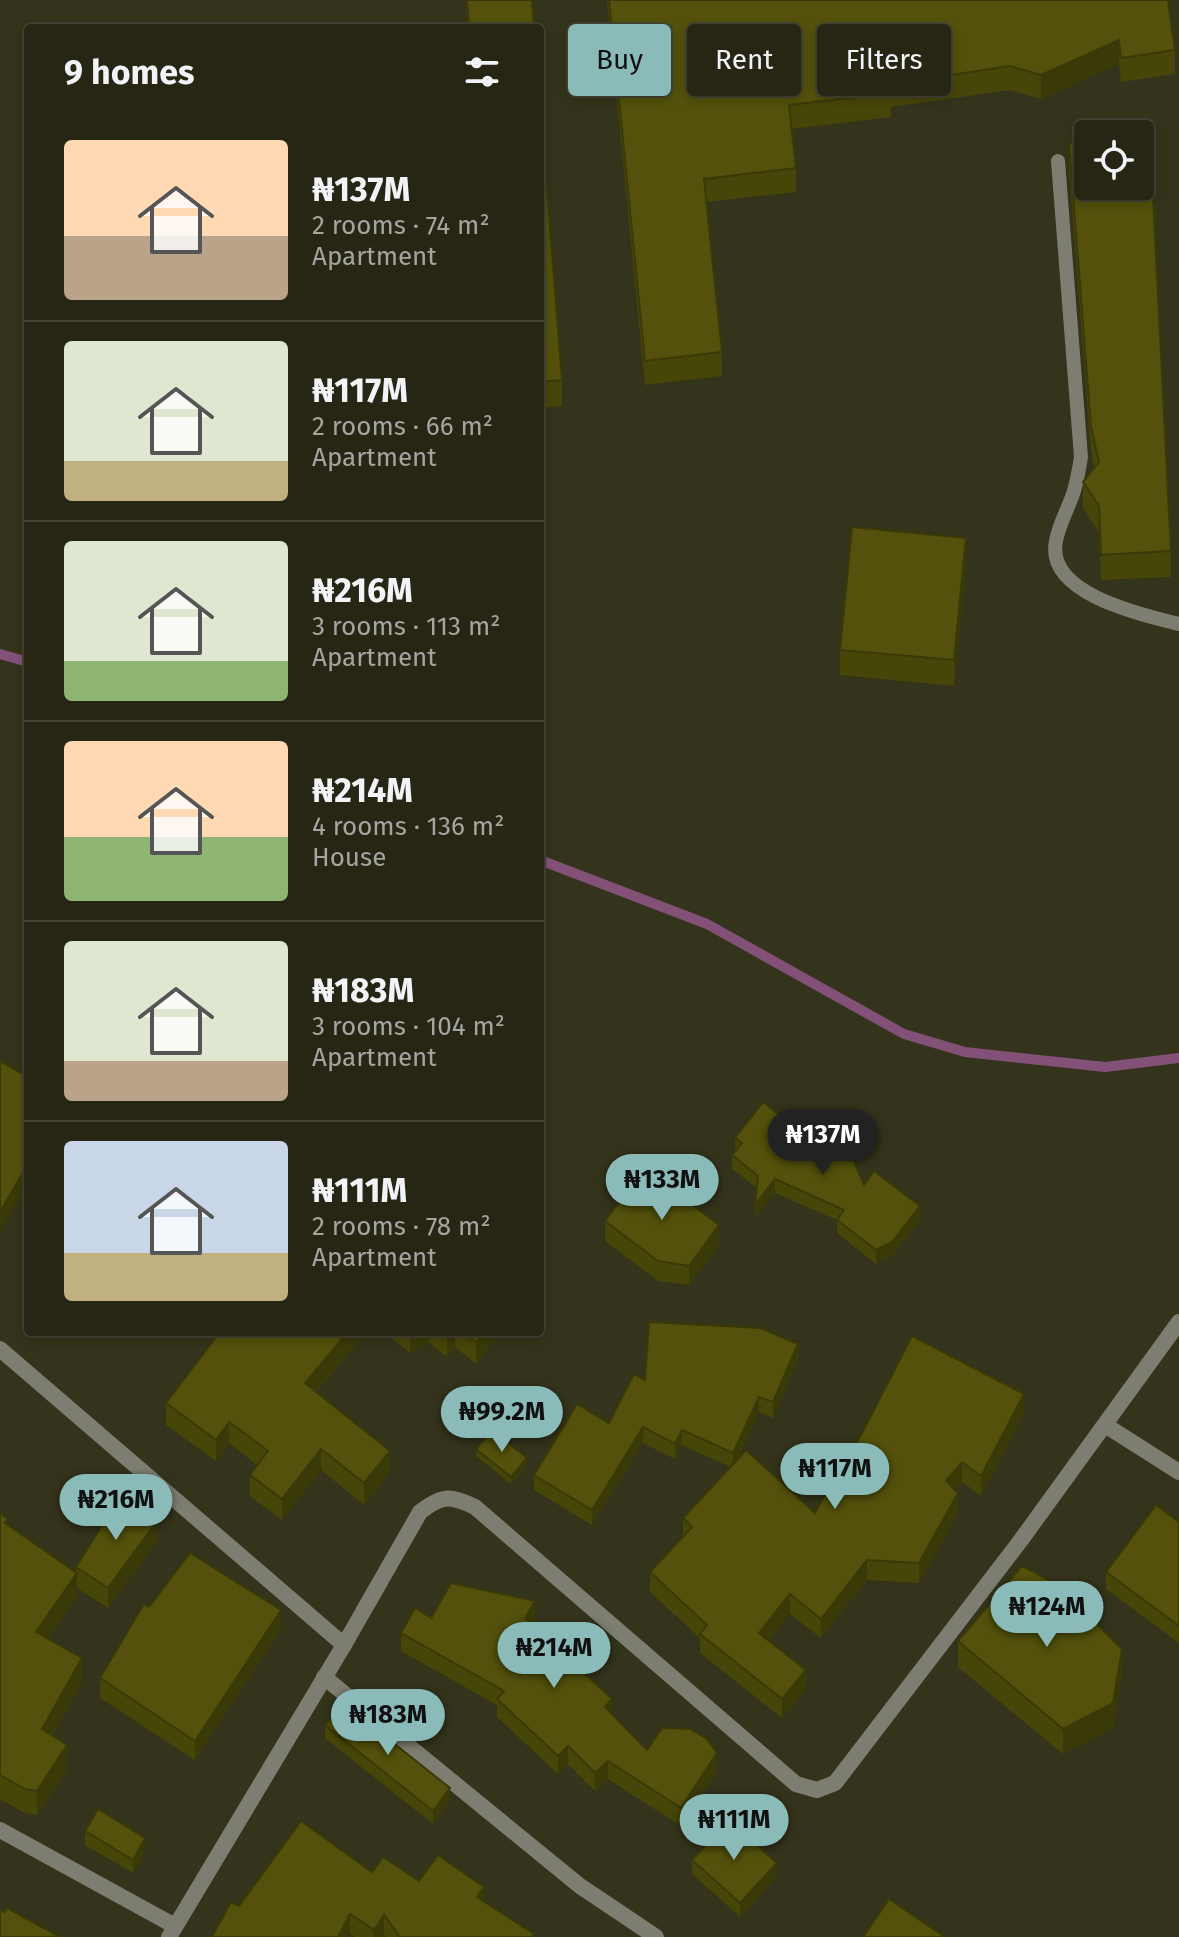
<!DOCTYPE html>
<meta charset="utf-8">
<style>
:root{--surface:#272614;--page:#333222;--text:#f1f3f6;--muted:#a4a5a0;--line:#434334;--accent:#8bbbb9}
body{margin:0;font-family:"Fira Sans",sans-serif;background:var(--page);color:var(--text);height:100vh;display:flex;flex-direction:column;font-size:30px;white-space:nowrap}
*{box-sizing:border-box;margin:0}
p{font-size:26px;color:var(--muted)}
.icon{flex:none;width:44px;height:44px;fill:none;stroke:currentColor;stroke-width:2;stroke-linecap:round;stroke-linejoin:round}
.map{position:relative;flex:1;overflow:hidden}
.sheet{position:absolute;left:24px;top:24px;width:520px;height:1312px;display:flex;flex-direction:column;background:var(--surface);border-radius:8px;box-shadow:0 4px 12px #0003,0 0 0 2px var(--line)}
.sheet>*{flex:none}
.top-card{position:absolute;left:568px;top:24px;width:490px;height:72px;display:flex;gap:16px}
.buttons{position:absolute;left:1074px;top:120px;display:grid;gap:16px}
.buttons a{display:grid;place-items:center;width:80px;height:80px;border-radius:8px;background:var(--surface);box-shadow:0 4px 12px #0003,0 0 0 2px var(--line);font-size:40px}
.price{position:absolute;translate:-50% -68px;padding:0 18px;border-radius:28px;background:var(--accent);color:#111;font-size:26px;line-height:52px;filter:drop-shadow(0 2px 4px #0008)}
.price::after{content:'';position:absolute;left:50%;top:48px;width:24px;height:18px;margin-left:-12px;background:inherit;clip-path:polygon(0 0,100% 0,50% 100%)}
.price.selected{background:#222;color:#fff}
ul{padding:0;list-style:none}
li{display:flex;align-items:center;gap:24px;height:200px;padding:0 40px}
li+li{border-top:2px solid var(--line)}
li span{display:grid;place-items:center;flex:none;width:224px;height:160px;border-radius:8px;color:#555}
li>.icon{margin-inline-start:auto}
span .icon{width:96px;height:96px;fill:#fffc;stroke-width:1}
li b{font-size:34px}
h2{display:flex;justify-content:space-between;align-items:center;height:96px;padding:0 40px;font-size:34px}
.pill{padding:0 28px;border-radius:8px;background:var(--surface);box-shadow:0 4px 12px #0003,0 0 0 2px var(--line);font-size:28px;line-height:72px}
.pill.selected{background:var(--accent);color:#111}
.map>svg:first-child{display:block}
</style>
<div class="map">
<svg width="1179" height="1937" viewBox="0 0 1179 1937">
<rect width="100%" height="100%" fill="#34331b"/>
<g fill="none" stroke-linecap="round" stroke-linejoin="round">
<!-- stream -->
<g stroke="#835178" stroke-width="10">
<path d="M0,654L28,662"/>
<path d="M540,860L707,924L904,1034L965,1052L1105,1067L1179,1058"/>
</g>
<!-- service -->
<path stroke="#7d7d71" stroke-width="14" d="M1058,161L1081,457C1079,469 1077,482 1073,494C1068,509 1059,524 1056,541C1045,594 1143,615 1179,624"/>
<!-- minor -->
<g stroke="#7d7d71" stroke-width="16">
<path d="M0,1349L344,1645"/>
<path d="M1105,1425L1179,1472"/>
<path d="M324,1677L580,1886L656,1937"/>
<path d="M0,1830L175,1926"/>
<path d="M169,1937L344,1645L420,1512C442,1495 450,1495 475,1507L796,1784L817,1790L835,1783L1021,1540L1179,1322"/>
</g>
</g>
<!-- wall -->
<g fill="#474609">
<path d="M466,0H532L534,28H467Z"/>
<path d="M607,0H1168L1175,50V74L1121,82L1119,64L1041,99L1010,90L891,107V117L791,129L796,168V192L707,202L722,352V376L645,385Z"/>
<path d="M540,100L562,380V406L540,408Z"/>
<path d="M1069,143L1171,551V577L1101,580L1099,532L1083,508V482L1094,468L1091,452L1069,169Z"/>
<path d="M966,563L954,686L840,675V650Z"/>
<path d="M735,1138L864,1185L920,1220L892,1256L876,1264L837,1233V1220L775,1193L755,1218L757,1188L732,1169V1155L735,1151Z"/>
<path d="M605,1221L719,1245L689,1285L658,1281L605,1241Z"/>
<path d="M92,1332H107L102,1339Z"/>
<path d="M366,1332L316,1392L390,1472L364,1505L321,1470L282,1520L250,1496V1475L257,1465L229,1443L216,1461L166,1425V1403Z"/>
<path d="M384,1332H501L476,1364L455,1347L447,1357L429,1343L410,1353Z"/>
<path d="M798,1360L773,1418L759,1412L738,1459L815,1513L847,1462L1024,1414L981,1496L962,1482L955,1490L958,1513L919,1583L867,1580L821,1638L790,1614L768,1640L806,1689L782,1718L700,1653V1638L650,1592V1572L683,1537V1518L730,1467L682,1445L675,1459L643,1443L592,1525L534,1490V1475L609,1423L645,1380Z"/>
<path d="M476,1449L527,1465L511,1484L476,1456Z"/>
<path d="M0,1513L8,1525L76,1573V1567L157,1541L108,1608L77,1588V1597L48,1639L82,1682L52,1736L67,1769L37,1815L25,1813L0,1799Z"/>
<path d="M1179,1522V1643L1106,1589V1572Z"/>
<path d="M149,1607L281,1630L195,1760L100,1698V1678Z"/>
<path d="M535,1619L532,1624L612,1714L647,1750L717,1771L681,1826L608,1779L595,1791L568,1764L558,1774L497,1717V1705L401,1651V1633Z"/>
<path d="M958,1641L1122,1674L1113,1728L1063,1754L958,1667Z"/>
<path d="M325,1725L450,1802L433,1824L325,1738Z"/>
<path d="M85,1831L145,1851L133,1873L85,1845Z"/>
<path d="M692,1860L777,1877L740,1917L692,1874Z"/>
<path d="M372,1872L419,1881L484,1902L534,1937H386L384,1935L383,1937H355L350,1934L239,1906Z"/>
</g>
<!-- shaded-wall -->
<g fill="#3a3908">
<path d="M1119,40V64L1041,99V75Z"/>
<path d="M966,538V563L954,686V660Z"/>
<path d="M28,1164V1183L0,1231V1212Z"/>
<path d="M775,1179V1193L755,1218V1205Z"/>
<path d="M920,1206V1220L892,1256L876,1264V1250Z"/>
<path d="M719,1225V1245L689,1285V1266Z"/>
<path d="M348,1332H366L305,1404V1383Z"/>
<path d="M410,1332H429V1343L410,1353Z"/>
<path d="M449,1332H455V1347L447,1357V1335Z"/>
<path d="M484,1332H501L476,1364V1342Z"/>
<path d="M798,1344V1360L773,1418V1402Z"/>
<path d="M1024,1394V1414L981,1496V1476Z"/>
<path d="M759,1397V1412L733,1469V1453Z"/>
<path d="M229,1422V1443L216,1461V1440Z"/>
<path d="M643,1427V1443L592,1525V1510Z"/>
<path d="M682,1430V1445L675,1459V1444Z"/>
<path d="M321,1449V1470L282,1520V1499Z"/>
<path d="M390,1451V1472L364,1505V1483Z"/>
<path d="M527,1458V1465L511,1484V1477Z"/>
<path d="M962,1462V1482L946,1501V1481Z"/>
<path d="M958,1493V1513L919,1583V1563Z"/>
<path d="M157,1521V1541L108,1608V1588Z"/>
<path d="M867,1560V1580L821,1638V1619Z"/>
<path d="M77,1573V1597L36,1656V1632Z"/>
<path d="M790,1594V1614L759,1653V1633Z"/>
<path d="M535,1601V1619L525,1636V1618Z"/>
<path d="M281,1610V1630L195,1760V1741Z"/>
<path d="M1122,1649V1674L1113,1728L1063,1754V1729Z"/>
<path d="M82,1658V1682L42,1753V1729Z"/>
<path d="M806,1670V1689L782,1718V1699Z"/>
<path d="M612,1699V1717L605,1707Z"/>
<path d="M67,1745V1769L37,1815V1791Z"/>
<path d="M568,1746V1764L558,1774V1756Z"/>
<path d="M717,1753V1771L681,1826V1808Z"/>
<path d="M608,1761V1779L595,1791V1773Z"/>
<path d="M450,1788V1802L433,1824V1811Z"/>
<path d="M145,1838V1851L133,1873V1860Z"/>
<path d="M777,1863V1877L740,1917V1903Z"/>
<path d="M484,1887V1907L477,1897Z"/>
<path d="M350,1914V1934L348,1937H338Z"/>
<path d="M384,1915V1935L383,1937H374V1930Z"/>
</g>
<!-- building -->
<g fill="#53510b" stroke="#3a3908" stroke-width="2">
<path d="M467,0H532L534,28H469Z"/>
<path d="M609,0H1168L1175,50L1121,58L1119,40L1041,75L1010,66L890,84L891,93L789,105L796,168L704,179L722,352L645,361Z"/>
<path d="M540,100L562,380L540,382Z"/>
<path d="M1140,139H1150L1171,551L1101,555L1099,506L1083,482L1099,462L1091,427L1069,143L1088,142V186H1140Z"/>
<path d="M852,527L966,538L954,660L840,650Z"/>
<path d="M0,1061L28,1077V1164L0,1212Z"/>
<path d="M763,1102L797,1129L851,1154L864,1185L874,1171L920,1206L892,1242L876,1250L837,1220L844,1210L775,1179L755,1205L758,1176L732,1155L742,1143L735,1138Z"/>
<path d="M644,1169L719,1225L689,1266L658,1261L605,1221Z"/>
<path d="M649,1322L760,1328L798,1344L773,1402L759,1397L733,1453L682,1430L675,1444L643,1427L592,1510L534,1475L577,1404L609,1423L634,1374L645,1380Z"/>
<path d="M220,1332H348L305,1383L390,1451L364,1483L321,1449L282,1499L250,1475L268,1451L229,1422L216,1440L166,1403Z"/>
<path d="M463,1332H484L476,1342Z"/>
<path d="M912,1336L1024,1394L981,1476L962,1462L946,1481L958,1493L919,1563L867,1560L821,1619L790,1594L759,1633L806,1670L782,1699L700,1634L707,1625L650,1572L692,1527L683,1518L746,1450L815,1513L844,1460L847,1462Z"/>
<path d="M492,1430L527,1458L511,1477L476,1449Z"/>
<path d="M120,1497L157,1521L108,1588L76,1567Z"/>
<path d="M1156,1505L1179,1522V1626L1106,1572Z"/>
<path d="M0,1513L8,1519L5,1523L77,1573L36,1632L82,1658L42,1729L67,1745L37,1791L25,1789L0,1775Z"/>
<path d="M190,1553L281,1610L195,1741L100,1678L144,1604L149,1607Z"/>
<path d="M1022,1566L1055,1583L1122,1649L1113,1703L1063,1729L958,1641Z"/>
<path d="M451,1583L535,1601L525,1618L612,1699L605,1707L647,1750L662,1728L690,1729L707,1739L717,1753L681,1808L608,1761L595,1773L568,1746L558,1756L497,1699L504,1691L401,1633L415,1608L431,1618Z"/>
<path d="M343,1703L450,1788L433,1811L325,1725Z"/>
<path d="M98,1809L145,1838L133,1860L85,1831Z"/>
<path d="M729,1820L777,1863L740,1903L692,1860Z"/>
<path d="M301,1821L372,1872L383,1857L419,1881L438,1855L484,1887L477,1897L534,1934L532,1937H400L384,1915L374,1930L350,1914L338,1937H212L231,1902L239,1906Z"/>
<path d="M889,1899L945,1937H863Z"/>
<path d="M7,1908L60,1937H0V1910L5,1912Z"/>
</g>
</svg>
<div class="buttons">
<a><svg class="icon" aria-label="locate" viewBox="0 0 24 24"><circle cx="12" cy="12" r="6"/><path d="M12 2v4M12 18v4M2 12h4M18 12h4"/></svg></a>
</div>
<b class="price selected" style="left:823px;top:1177px">₦137M</b>
<b class="price" style="left:662px;top:1222px">₦133M</b>
<b class="price" style="left:502px;top:1454px">₦99.2M</b>
<b class="price" style="left:835px;top:1511px">₦117M</b>
<b class="price" style="left:116px;top:1542px">₦216M</b>
<b class="price" style="left:1047px;top:1649px">₦124M</b>
<b class="price" style="left:554px;top:1690px">₦214M</b>
<b class="price" style="left:388px;top:1757px">₦183M</b>
<b class="price" style="left:734px;top:1862px">₦111M</b>
<div class="top-card">
<a class="pill selected">Buy</a>
<a class="pill">Rent</a>
<a class="pill">Filters</a>
</div>
<section class="sheet">
<h2>9 homes<svg class="icon" aria-label="filters" viewBox="0 0 24 24"><path d="M4 7h16M4 17h16"/><circle cx="9" cy="7" r="2"/><circle cx="15" cy="17" r="2"/></svg></h2>
<ul>
<li><span style="background:linear-gradient(#ffd9b3 60%,#b9a48a 0)"><svg class="icon" aria-label="home" viewBox="0 0 24 24"><path d="M3 11l9-7 9 7M6 9v11h12V9"/></svg></span><div><b>₦137M</b><p>2 rooms · 74 m²</p><p>Apartment</p></div></li>
<li><span style="background:linear-gradient(#dfe7d0 75%,#c2b280 0)"><svg class="icon" aria-label="home" viewBox="0 0 24 24"><path d="M3 11l9-7 9 7M6 9v11h12V9"/></svg></span><div><b>₦117M</b><p>2 rooms · 66 m²</p><p>Apartment</p></div></li>
<li><span style="background:linear-gradient(#dfe7d0 75%,#8fb573 0)"><svg class="icon" aria-label="home" viewBox="0 0 24 24"><path d="M3 11l9-7 9 7M6 9v11h12V9"/></svg></span><div><b>₦216M</b><p>3 rooms · 113 m²</p><p>Apartment</p></div></li>
<li><span style="background:linear-gradient(#ffd9b3 60%,#8fb573 0)"><svg class="icon" aria-label="home" viewBox="0 0 24 24"><path d="M3 11l9-7 9 7M6 9v11h12V9"/></svg></span><div><b>₦214M</b><p>4 rooms · 136 m²</p><p>House</p></div></li>
<li><span style="background:linear-gradient(#dfe7d0 75%,#b9a48a 0)"><svg class="icon" aria-label="home" viewBox="0 0 24 24"><path d="M3 11l9-7 9 7M6 9v11h12V9"/></svg></span><div><b>₦183M</b><p>3 rooms · 104 m²</p><p>Apartment</p></div></li>
<li><span style="background:linear-gradient(#c9d6e8 70%,#c2b280 0)"><svg class="icon" aria-label="home" viewBox="0 0 24 24"><path d="M3 11l9-7 9 7M6 9v11h12V9"/></svg></span><div><b>₦111M</b><p>2 rooms · 78 m²</p><p>Apartment</p></div></li>
</ul>
</section>
</div>
